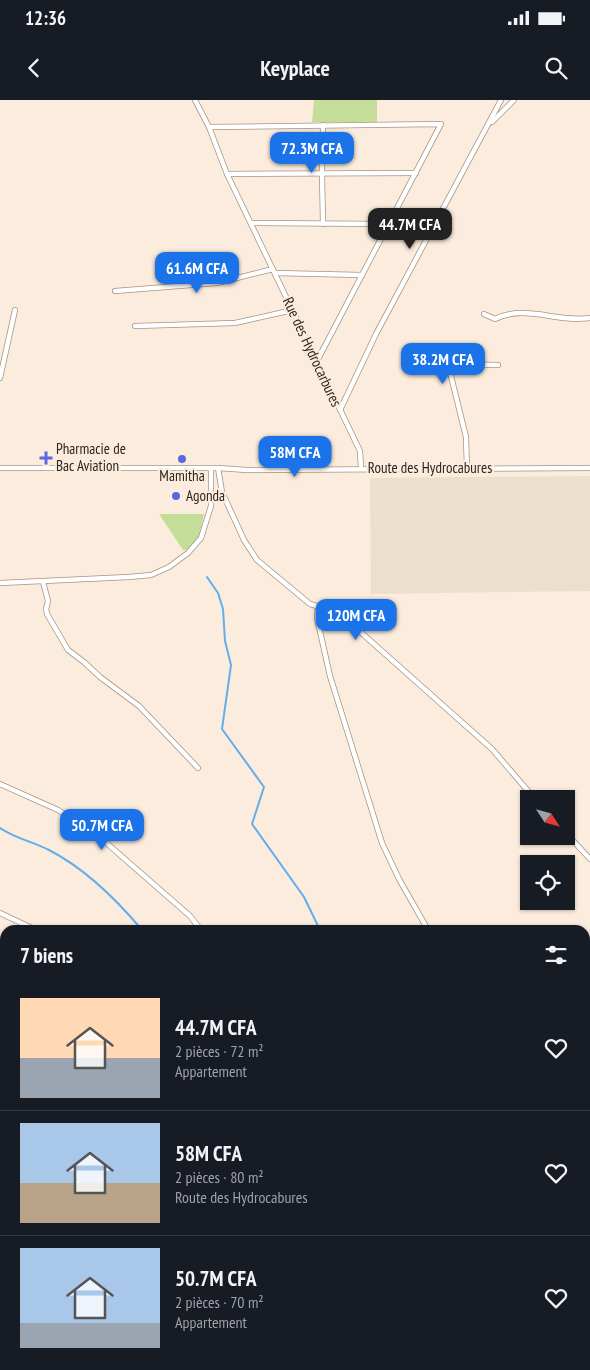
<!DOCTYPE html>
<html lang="fr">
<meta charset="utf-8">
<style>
:root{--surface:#171b24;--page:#242831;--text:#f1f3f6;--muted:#9ea1a6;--line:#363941;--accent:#1a73e8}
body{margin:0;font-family:"PT Sans Narrow",sans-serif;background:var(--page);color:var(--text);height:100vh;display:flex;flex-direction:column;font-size:19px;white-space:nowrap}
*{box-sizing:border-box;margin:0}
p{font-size:16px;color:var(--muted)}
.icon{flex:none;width:28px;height:28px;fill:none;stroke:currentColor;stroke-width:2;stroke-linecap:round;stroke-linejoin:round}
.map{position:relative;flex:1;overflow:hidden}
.sheet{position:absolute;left:0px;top:825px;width:590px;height:445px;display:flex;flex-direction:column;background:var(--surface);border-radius:15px 15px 0 0;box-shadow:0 1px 4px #0004}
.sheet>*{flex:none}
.needle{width:32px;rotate:126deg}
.tools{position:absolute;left:520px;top:690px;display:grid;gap:10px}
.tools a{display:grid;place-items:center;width:55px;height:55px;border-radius:0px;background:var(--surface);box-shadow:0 1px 4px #0004;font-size:25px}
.price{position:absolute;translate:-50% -42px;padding:0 11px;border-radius:10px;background:var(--accent);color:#fff;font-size:16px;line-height:32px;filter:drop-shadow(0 1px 2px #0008)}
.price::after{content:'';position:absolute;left:50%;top:30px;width:15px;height:11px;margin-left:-8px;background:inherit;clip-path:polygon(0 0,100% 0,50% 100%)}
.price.on{background:#222;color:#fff}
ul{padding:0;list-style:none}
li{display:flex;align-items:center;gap:15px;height:125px;padding:0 20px}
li+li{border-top:1px solid var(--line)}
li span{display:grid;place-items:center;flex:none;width:140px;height:100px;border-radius:0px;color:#555}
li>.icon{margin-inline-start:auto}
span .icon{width:60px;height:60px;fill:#fffc;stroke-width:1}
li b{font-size:21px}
h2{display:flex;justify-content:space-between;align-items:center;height:60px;padding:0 20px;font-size:21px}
.status{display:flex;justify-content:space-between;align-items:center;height:35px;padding:0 25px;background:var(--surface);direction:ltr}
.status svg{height:14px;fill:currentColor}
header{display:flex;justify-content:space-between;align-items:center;height:65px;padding:0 20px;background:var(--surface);font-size:22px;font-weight:800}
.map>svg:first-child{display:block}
</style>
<div class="status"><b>12:36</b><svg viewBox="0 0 49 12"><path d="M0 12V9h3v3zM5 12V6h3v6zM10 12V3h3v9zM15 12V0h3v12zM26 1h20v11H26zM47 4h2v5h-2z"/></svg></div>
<header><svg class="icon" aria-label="back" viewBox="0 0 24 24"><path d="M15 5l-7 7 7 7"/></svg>Keyplace<svg class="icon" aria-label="search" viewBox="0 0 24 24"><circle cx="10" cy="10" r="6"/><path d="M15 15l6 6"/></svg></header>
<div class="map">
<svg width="590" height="1270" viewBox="0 0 590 1270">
<rect width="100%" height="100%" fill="#fcecdd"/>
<!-- built -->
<path fill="#fce2ca" d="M585,1221L590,1223L589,1270H571L536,1265H585Z"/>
<!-- industrial -->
<path fill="#ecdfcb" d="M590,376V491L371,494L370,378Z"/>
<!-- green -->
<g fill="#c4dd98">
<path d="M314,0H377V22H312Z"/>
<path d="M159,414H204L199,436L188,450H183Z"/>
</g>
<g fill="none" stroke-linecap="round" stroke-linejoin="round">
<!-- stream -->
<g stroke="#62aeed" stroke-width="2">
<path d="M207,477L218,493L223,509L225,541L231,565L222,629L264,687L252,724L304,797L320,830"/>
<path d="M0,728C15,738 33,742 49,750C86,769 116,799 142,830"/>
<path d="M0,876L5,879"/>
<path d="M399,1265L400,1270"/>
<path d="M403,1270L445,1265"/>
</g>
<defs>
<g id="minor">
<path d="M195,0L209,27L227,74L360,351L361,368"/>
<path d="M492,22L514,0"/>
<path d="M323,25L322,74L323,124"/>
<path d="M209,27L441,24L317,261"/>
<path d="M227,74L416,73"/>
<path d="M251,123L389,124"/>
<path d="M275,173L362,175"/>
<path d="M115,191L217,183L273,169"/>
<path d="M484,214L495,219C525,204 558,223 590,218"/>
<path d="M135,226L235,223L293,210"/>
<path d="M0,278L15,210"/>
<path d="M340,310L376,234L501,0"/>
<path d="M0,368H218L247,370L590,368"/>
<path d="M218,368L222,392L244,440L257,460L310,504L337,512L347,520L492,649L535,699"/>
<path d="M467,368L466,337L449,268L453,264L498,265"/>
<path d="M43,482L48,501L46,509L47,514L68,550L84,562L100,577L139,606L198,668"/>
<path d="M0,483L129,477L151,475L169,467L188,453L201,438L211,406V368"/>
<path d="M318,507L317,518L330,576L382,743L399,779L428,830"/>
<path d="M0,684L58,710L95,733L190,816L201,830"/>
<path d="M566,733L590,759"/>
<path d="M0,813L36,830"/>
<path d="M585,940L590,944"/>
<path d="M0,950L5,952"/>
<path d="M0,1022L5,1025"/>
<path d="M585,1047L590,1045"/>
<path d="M0,1117L5,1118"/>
<path d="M476,1270L504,1267L546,1270"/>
</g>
</defs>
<!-- minor casing -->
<use href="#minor" stroke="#a69482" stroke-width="6"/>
<!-- minor -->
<use href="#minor" stroke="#fff" stroke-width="4.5"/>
</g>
<!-- markers -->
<g fill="#5e66de" stroke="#fcecdd" stroke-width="2">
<path d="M43.5 350.5h5v5h5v5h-5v5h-5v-5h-5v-5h5z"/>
<circle cx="182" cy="359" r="5"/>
<circle cx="176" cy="396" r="5"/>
</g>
<g text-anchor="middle" stroke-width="4.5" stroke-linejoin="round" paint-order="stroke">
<!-- street labels -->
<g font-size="15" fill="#2d251e" stroke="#fcecdd">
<text transform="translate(312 252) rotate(65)" y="5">Rue des Hydrocarbures</text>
<text x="430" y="373">Route des Hydrocabures</text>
</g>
<!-- poi labels -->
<g font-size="15" fill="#2d251e" stroke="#fcecdd" text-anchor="start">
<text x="56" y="354">Pharmacie de<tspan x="56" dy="17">Bac Aviation</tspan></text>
<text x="182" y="381" text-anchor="middle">Mamitha</text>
<text x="186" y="401">Agonda</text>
</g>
</g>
</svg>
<div class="tools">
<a><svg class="needle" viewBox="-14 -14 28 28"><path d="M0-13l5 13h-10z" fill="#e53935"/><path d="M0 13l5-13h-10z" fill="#9ea1a6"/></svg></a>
<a><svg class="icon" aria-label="locate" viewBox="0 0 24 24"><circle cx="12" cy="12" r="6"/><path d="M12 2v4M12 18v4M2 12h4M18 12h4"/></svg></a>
</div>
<b class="price" style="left:312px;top:74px">72.3M CFA</b>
<b class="price on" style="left:410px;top:150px">44.7M CFA</b>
<b class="price" style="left:197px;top:194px">61.6M CFA</b>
<b class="price" style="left:443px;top:285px">38.2M CFA</b>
<b class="price" style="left:295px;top:378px">58M CFA</b>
<b class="price" style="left:356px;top:541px">120M CFA</b>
<b class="price" style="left:102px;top:751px">50.7M CFA</b>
<section class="sheet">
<h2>7 biens<svg class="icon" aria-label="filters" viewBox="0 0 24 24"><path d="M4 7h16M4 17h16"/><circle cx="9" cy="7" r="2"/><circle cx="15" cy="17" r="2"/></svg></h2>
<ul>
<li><span style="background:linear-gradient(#ffd9b3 60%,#9aa5b1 0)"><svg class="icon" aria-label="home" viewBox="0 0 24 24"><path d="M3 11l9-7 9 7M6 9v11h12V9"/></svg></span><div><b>44.7M CFA</b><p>2 pièces · 72 m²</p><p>Appartement</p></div><svg class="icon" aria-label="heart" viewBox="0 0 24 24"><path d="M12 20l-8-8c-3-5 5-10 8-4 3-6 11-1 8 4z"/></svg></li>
<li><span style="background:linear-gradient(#a9c7e8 60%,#b9a48a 0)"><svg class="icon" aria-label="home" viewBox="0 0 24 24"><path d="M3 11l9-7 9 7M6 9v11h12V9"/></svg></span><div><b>58M CFA</b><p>2 pièces · 80 m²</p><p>Route des Hydrocabures</p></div><svg class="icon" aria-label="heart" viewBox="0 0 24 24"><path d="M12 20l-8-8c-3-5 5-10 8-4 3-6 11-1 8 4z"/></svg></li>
<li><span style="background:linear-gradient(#a9c7e8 75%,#9aa5b1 0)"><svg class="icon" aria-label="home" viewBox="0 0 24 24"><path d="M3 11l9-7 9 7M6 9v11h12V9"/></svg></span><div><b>50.7M CFA</b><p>2 pièces · 70 m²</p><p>Appartement</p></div><svg class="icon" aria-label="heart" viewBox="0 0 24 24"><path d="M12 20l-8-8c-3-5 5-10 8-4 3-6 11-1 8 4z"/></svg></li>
</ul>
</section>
</div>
